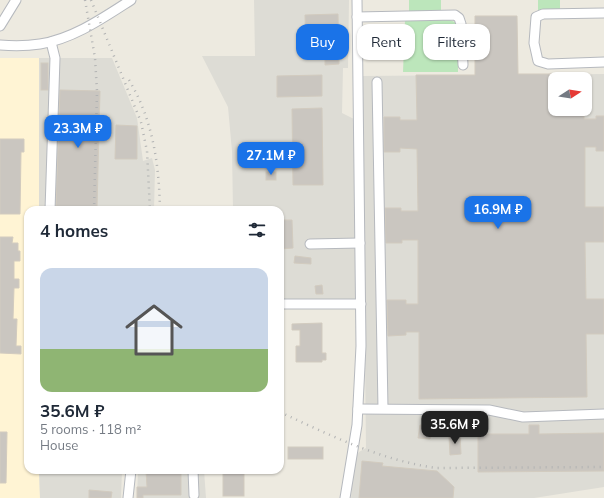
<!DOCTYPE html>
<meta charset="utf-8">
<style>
:root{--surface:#fff;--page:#f2f2f3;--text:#1f2937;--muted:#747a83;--accent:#1a73e8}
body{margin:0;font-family:Mulish,sans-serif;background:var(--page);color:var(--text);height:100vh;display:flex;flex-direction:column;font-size:15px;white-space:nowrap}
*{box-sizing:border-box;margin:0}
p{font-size:13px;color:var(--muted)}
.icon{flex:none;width:22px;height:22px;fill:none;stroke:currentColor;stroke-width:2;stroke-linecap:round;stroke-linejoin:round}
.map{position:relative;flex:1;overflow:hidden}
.sheet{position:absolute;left:24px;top:206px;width:260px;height:268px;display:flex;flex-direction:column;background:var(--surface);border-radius:12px;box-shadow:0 1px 3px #0004}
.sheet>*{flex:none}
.banner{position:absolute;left:296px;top:24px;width:248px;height:36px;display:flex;gap:8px}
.needle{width:26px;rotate:78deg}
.fabs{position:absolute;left:548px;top:72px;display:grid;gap:8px}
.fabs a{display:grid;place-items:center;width:44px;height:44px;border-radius:8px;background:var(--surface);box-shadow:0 1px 3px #0004;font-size:20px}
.price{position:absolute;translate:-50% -34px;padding:0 9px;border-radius:8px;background:var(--accent);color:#fff;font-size:13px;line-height:26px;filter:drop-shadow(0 1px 2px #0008)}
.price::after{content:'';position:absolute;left:50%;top:24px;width:12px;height:9px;margin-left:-6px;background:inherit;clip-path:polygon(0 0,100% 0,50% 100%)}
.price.selected{background:#222;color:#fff}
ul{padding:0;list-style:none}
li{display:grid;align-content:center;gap:8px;height:212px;padding:0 16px}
li span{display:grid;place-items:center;height:124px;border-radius:12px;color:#555}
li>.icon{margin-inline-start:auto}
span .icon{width:72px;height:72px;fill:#fffc;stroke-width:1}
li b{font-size:17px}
h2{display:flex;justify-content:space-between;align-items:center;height:48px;padding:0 16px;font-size:17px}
.tag{padding:0 14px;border-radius:12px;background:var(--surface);box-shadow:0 1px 3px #0004;font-size:14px;line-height:36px}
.tag.selected{background:var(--accent);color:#fff}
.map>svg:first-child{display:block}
</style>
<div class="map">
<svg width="604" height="498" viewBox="0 0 604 498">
<rect width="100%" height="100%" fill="#edeae0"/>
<!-- commercial -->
<path fill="#fff4d4" d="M0,58H39V210H28V470H39L40,498H0Z"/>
<!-- industrial -->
<g fill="#dddcd5" fill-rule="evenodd">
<path d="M254,0H349L348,68H343L342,113L354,119L356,300H280V210H233L232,151L228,107L202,56H255Z"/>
<path d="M39,58H112L137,118L143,161L152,158L155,170L154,210H39Z"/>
<path d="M604,74V487L534,498H351L354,460L359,452L366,448L362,76ZM555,79H585V109H555Z"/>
<path d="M39,470H122L121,498H40Z"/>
<path d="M138,470H204L206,498H137Z"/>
</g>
<!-- green -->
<g fill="#bce6bb">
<path d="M409,0H441V12L409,13Z"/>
<path d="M538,0H560V9L555,12H538Z"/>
<path d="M447,19L455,22L458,26V72H403L405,20Z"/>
</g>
<!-- building -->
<g fill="#cac6c0" stroke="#d2cbbf">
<path d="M338,14L339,64L325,65V52H306L305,15Z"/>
<path d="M475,16H517L518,74H555V109H584V119H596V116H604V151H596V147H585V207H604V242H585L586,299H604V334H586L587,397L419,399V332H406V335L388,336L387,300H406V304H418V240H402V243H386L385,208H401V211H418L417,149L400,148V152H384V117H400V120H417L416,75H475Z"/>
<rect x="41" y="63" width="7" height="27"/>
<path d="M322,75V96L277,97V76Z"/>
<path d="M60,90L100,91L97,208L56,207Z"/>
<path d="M322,108L323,185H293L292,109Z"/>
<path d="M116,125L137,126V159H115Z"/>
<path d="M0,139H24V152H21L20,214H0Z"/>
<rect x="266" y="172" width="10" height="8"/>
<path d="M280,220H292L293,248L280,249Z"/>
<path d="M0,237H13L12,243H18V251H20V261H14V279H19V288H14L13,319H17L16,346H21V354L0,353Z"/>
<path d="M295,256L311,258V264L294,263Z"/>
<path d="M322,285L323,294H316L315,286Z"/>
<path d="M322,323V353H326V360H322V362H296V346H300V330H292V324Z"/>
<path d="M420,425L432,426L430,439L418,438Z"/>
<path d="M529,425H539V434L604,433V471L478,472V434H529Z"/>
<path d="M0,432H7L6,483H0Z"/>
<path d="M460,435L461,454L450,455L449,436Z"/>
<rect x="288" y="447" width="35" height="12"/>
<path d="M362,461L383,463L382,466L437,471L454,487L453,498H359Z"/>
<path d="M146,470H181V495H143V498H137V487H147Z"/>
<rect x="223" y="470" width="21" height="26"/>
<path d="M89,490L112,492L111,498H89Z"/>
</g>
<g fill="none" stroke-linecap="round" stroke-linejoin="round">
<defs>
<g id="minor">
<path d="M604,13L543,14L536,17L534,43L538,61L548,64L604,62"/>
<path d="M357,17L455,15L459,18L461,24L463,65"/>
<path d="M0,26L16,0"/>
<path d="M0,45C13,46 27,46 40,44C73,39 103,18 131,0"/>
<path d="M377,82L383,408"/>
<path d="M50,210L55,58L51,42"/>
<path d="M310,244L360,243"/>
<path d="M280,304H361"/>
<path d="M358,409L489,410L523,417L604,414"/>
<path d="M193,470L194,495"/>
<path d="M128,498L131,470"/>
<path d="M345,498L357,425L361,346L357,0"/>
</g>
</defs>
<!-- minor casing -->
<use href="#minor" stroke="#b6b9be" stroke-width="11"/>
<!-- minor -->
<use href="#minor" stroke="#fff" stroke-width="9"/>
<!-- rail -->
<g stroke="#b2b3b3" stroke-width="2.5" stroke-dasharray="1 5" stroke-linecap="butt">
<path d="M85,0L95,58L97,91L94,210"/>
<path d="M91,0L141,122L147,151L150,210"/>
<path d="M129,80C153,120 159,164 160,210"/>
<path d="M280,412C329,435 383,461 437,468L604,467"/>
</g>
</g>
</svg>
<div class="fabs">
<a><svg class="needle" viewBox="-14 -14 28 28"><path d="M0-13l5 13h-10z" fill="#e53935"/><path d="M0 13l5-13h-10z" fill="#747a83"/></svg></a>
</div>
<b class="price" style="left:78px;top:149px">23.3M ₽</b>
<b class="price" style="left:271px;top:176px">27.1M ₽</b>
<b class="price" style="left:498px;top:230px">16.9M ₽</b>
<b class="price selected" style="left:455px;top:445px">35.6M ₽</b>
<div class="banner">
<a class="tag selected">Buy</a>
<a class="tag">Rent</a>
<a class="tag">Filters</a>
</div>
<section class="sheet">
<h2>4 homes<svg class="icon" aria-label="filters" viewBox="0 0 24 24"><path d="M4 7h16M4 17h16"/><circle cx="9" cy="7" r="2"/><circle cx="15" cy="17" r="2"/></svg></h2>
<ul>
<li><span style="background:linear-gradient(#c9d6e8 65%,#8fb573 0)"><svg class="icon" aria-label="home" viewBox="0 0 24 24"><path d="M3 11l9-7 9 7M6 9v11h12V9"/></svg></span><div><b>35.6M ₽</b><p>5 rooms · 118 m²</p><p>House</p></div></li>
</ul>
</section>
</div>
